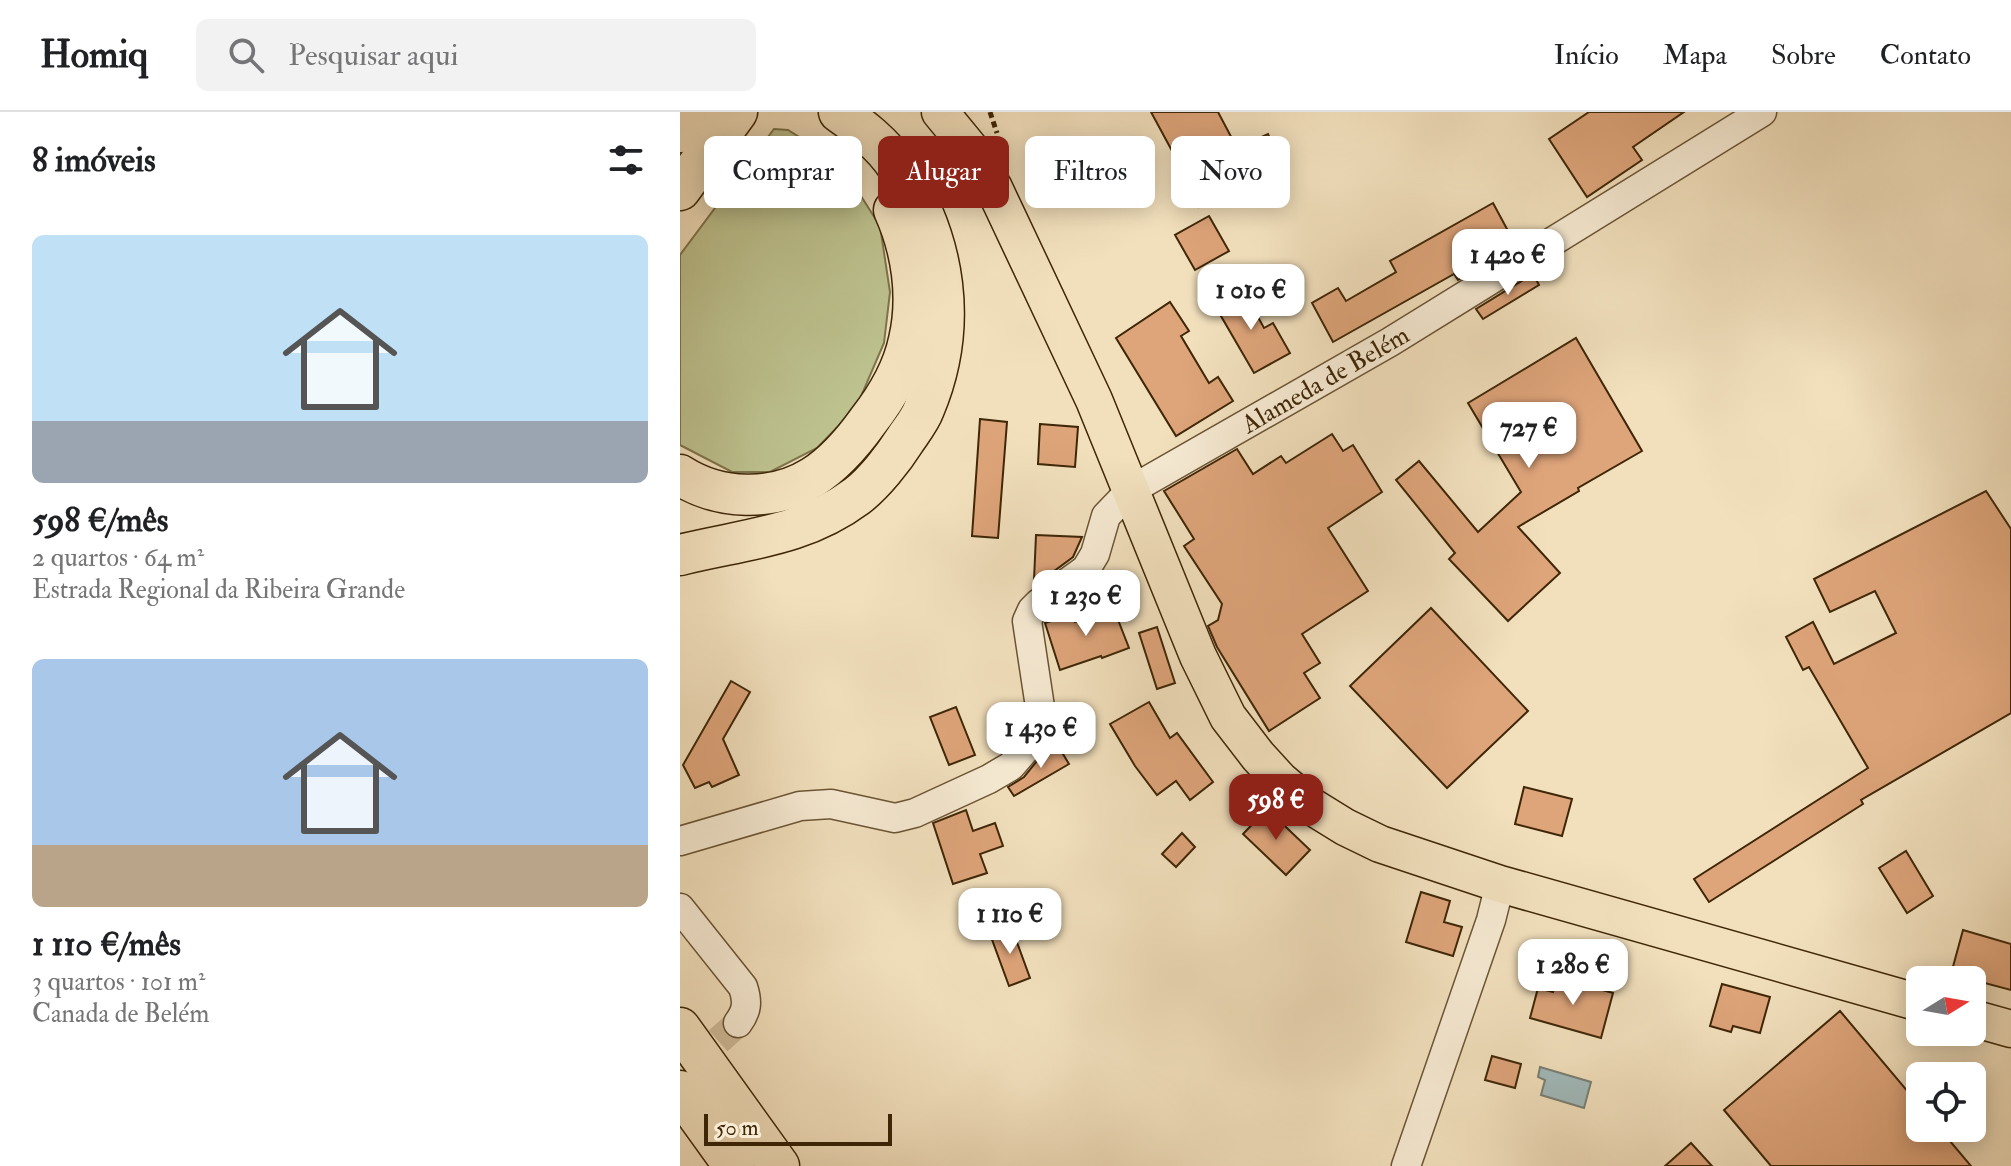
<!DOCTYPE html>
<html lang="pt">
<meta charset="utf-8">
<style>
:root{--surface:#fff;--page:#f2f2f2;--text:#202124;--muted:#757577;--line:#e0e0e0;--accent:#8f2418}
body{margin:0;font-family:"IM FELL Double Pica",serif;background:var(--page);color:var(--text);height:100vh;display:flex;flex-direction:column;font-size:30px;white-space:nowrap}
*{box-sizing:border-box;margin:0}
p{font-size:26px;color:var(--muted)}
.icon{flex:none;width:44px;height:44px;fill:none;stroke:currentColor;stroke-width:2;stroke-linecap:round;stroke-linejoin:round}
.map{position:relative;flex:1;overflow:hidden}
.details{display:flex;flex-direction:column;background:var(--surface);width:680px}
.details>*{flex:none}
.hud{position:absolute;left:24px;top:24px;width:760px;height:72px;display:flex;gap:16px}
.needle{width:52px;rotate:79deg}
.tools{position:absolute;left:1226px;top:854px;display:grid;gap:16px}
.tools a{display:grid;place-items:center;width:80px;height:80px;border-radius:12px;background:var(--surface);box-shadow:0 4px 20px #0003;font-size:40px}
.scale{position:absolute;left:24px;bottom:20px;width:188px;box-sizing:border-box;padding-left:8px;border:4px solid #3e2607;border-top:0;font-size:22px;line-height:28px;white-space:nowrap;color:#3e2607;-webkit-text-stroke:6px #f7ebd4;paint-order:stroke}
.price{position:absolute;translate:-50% -68px;padding:0 18px;border-radius:16px;background:#fff;color:#222;font-size:26px;line-height:52px;filter:drop-shadow(0 2px 4px #0008)}
.price::after{content:'';position:absolute;left:50%;top:48px;width:24px;height:18px;margin-left:-12px;background:inherit;clip-path:polygon(0 0,100% 0,50% 100%)}
.price.current{background:var(--accent);color:#fff}
ul{padding:0;list-style:none}
li{display:grid;align-content:center;gap:16px;height:424px;padding:0 32px}
li span{display:grid;place-items:center;height:248px;border-radius:12px;color:#555}
li>.icon{margin-inline-start:auto}
span .icon{width:144px;height:144px;fill:#fffc;stroke-width:1}
li b{font-size:34px}
h2{display:flex;justify-content:space-between;align-items:center;height:96px;padding:0 32px;font-size:34px}
.pill{padding:0 28px;border-radius:12px;background:var(--surface);box-shadow:0 4px 20px #0003;font-size:28px;line-height:72px}
.pill.current{background:var(--accent);color:#fff}
header{display:flex;align-items:center;gap:48px;box-sizing:border-box;height:112px;padding:0 40px;background:var(--surface);border-bottom:2px solid var(--line)}
header strong{font-size:38px}
nav{display:flex;gap:44px;margin-inline-start:auto;font-size:28px}
.search{width:560px;height:72px;background:var(--page);display:flex;align-items:center;gap:20px;box-sizing:border-box;padding:0 28px;border-radius:12px;color:var(--muted);font-size:30px}
main{display:flex;flex:1;min-height:0}
.map>svg:first-child{display:block}
</style>
<header>
<strong>Homiq</strong>
<div class="search"><svg class="icon" aria-label="search" viewBox="0 0 24 24"><circle cx="10" cy="10" r="6"/><path d="M15 15l6 6"/></svg>Pesquisar aqui</div>
<nav><a>Início</a><a>Mapa</a><a>Sobre</a><a>Contato</a></nav>
</header>
<main>
<section class="details">
<h2>8 imóveis<svg class="icon" aria-label="filters" viewBox="0 0 24 24"><path d="M4 7h16M4 17h16"/><circle cx="9" cy="7" r="2"/><circle cx="15" cy="17" r="2"/></svg></h2>
<ul>
<li><span style="background:linear-gradient(#bfe0f5 75%,#9aa5b1 0)"><svg class="icon" aria-label="home" viewBox="0 0 24 24"><path d="M3 11l9-7 9 7M6 9v11h12V9"/></svg></span><div><b>598 €/mês</b><p>2 quartos · 64 m²</p><p>Estrada Regional da Ribeira Grande</p></div></li>
<li><span style="background:linear-gradient(#a9c7e8 75%,#b9a48a 0)"><svg class="icon" aria-label="home" viewBox="0 0 24 24"><path d="M3 11l9-7 9 7M6 9v11h12V9"/></svg></span><div><b>1 110 €/mês</b><p>3 quartos · 101 m²</p><p>Canada de Belém</p></div></li>
</ul>
</section>
<div class="map">
<svg width="1331" height="1054" viewBox="0 0 1331 1054">
<rect width="100%" height="100%" fill="#f2e0bd"/>
<filter id="stains"><feTurbulence type="fractalNoise" baseFrequency=".0025" numOctaves="4"/><feColorMatrix values="0 0 0 0 .2 0 0 0 0 .09 0 0 0 0 .02 0 0 0 .5 -.17"/></filter>
<radialGradient id="worn" r=".72"><stop offset=".6" stop-color="#630" stop-opacity="0"/><stop offset="1" stop-color="#630" stop-opacity=".3"/></radialGradient>
<!-- green -->
<path fill="#bdc28f" stroke="#7e744b" stroke-width="2" d="M94,17L108,18L160,51L200,114L210,180L204,231L176,296L137,336L90,360H52L0,333V143Z"/>
<!-- water -->
<path fill="#a1babc" stroke="#797f74" stroke-width="2" d="M860,955L911,970L904,996L861,983L865,968L858,965Z"/>
<!-- building -->
<g fill="#dea47a" stroke="#3e2607" stroke-width="2">
<path d="M471,0H538L557,36L588,22L603,55L519,95L504,61Z"/>
<path d="M909,0H1004L953,35L962,48L907,85L869,27Z"/>
<path d="M813,91L835,132L778,168L774,162L653,230L632,191L658,176L666,189L716,160L710,149Z"/>
<path d="M529,104L549,139L515,158L495,123Z"/>
<path d="M853,162L859,173L803,207L796,197Z"/>
<path d="M562,176L584,216L593,211L610,241L574,261L534,192Z"/>
<path d="M490,190L509,219L501,224L529,271L538,265L553,289L496,324L436,226Z"/>
<path d="M896,226L962,339L898,376L899,379L838,415L880,461L828,509L769,447L775,441L716,368L739,349L798,420L841,380L788,291Z"/>
<path d="M300,307L327,310L318,426L292,424Z"/>
<path d="M360,312L398,315L395,355L358,352Z"/>
<path d="M652,322L663,339L673,333L702,380L648,416L688,479L622,522L640,551L624,561L640,586L589,619L537,535L528,514L538,508L542,492L504,434L514,427L484,379L557,337L573,362L601,344L606,351Z"/>
<path d="M1306,379L1331,417V601L1181,688L1183,692L1029,790L1014,767L1188,656L1129,555L1123,558L1106,525L1133,510L1154,552L1216,521L1195,479L1150,500L1134,467Z"/>
<path d="M356,423L402,425L393,445L362,468H354Z"/>
<path d="M433,495L449,536L422,546L421,544L380,558L365,511L392,502L395,510Z"/>
<path d="M751,496L848,599L767,676L670,574Z"/>
<path d="M477,515L495,571L477,577L459,521Z"/>
<path d="M51,569L70,580L43,627L59,663L32,675L29,670L15,676L3,653Z"/>
<path d="M469,590L490,626L497,621L533,670L510,688L496,669L477,683L455,654L430,612Z"/>
<path d="M276,595L295,643L269,653L250,605Z"/>
<path d="M377,632L389,652L334,684L328,675L344,665L365,639Z"/>
<path d="M844,675L892,687L882,724L835,712Z"/>
<path d="M587,697L630,738L606,763L563,722Z"/>
<path d="M286,698L293,719L315,711L323,734L300,742L307,761L273,772L253,711Z"/>
<path d="M502,721L515,735L496,755L482,742Z"/>
<path d="M1226,739L1253,784L1227,801L1199,756Z"/>
<path d="M741,780L770,789L764,810L782,815L773,844L726,830Z"/>
<path d="M331,814L350,866L329,874L310,822Z"/>
<path d="M1283,818L1331,832V878L1271,862Z"/>
<path d="M877,865L933,881L921,926L850,906L858,876L873,880Z"/>
<path d="M1042,872L1090,885L1080,921L1053,914L1051,920L1030,914Z"/>
<path d="M1160,899L1240,994V1016H1259L1291,1054H1091L1044,998Z"/>
<path d="M812,944L841,952L835,976L805,968Z"/>
<path d="M1011,1031L1032,1054H985Z"/>
</g>
<g fill="none" stroke-linecap="round" stroke-linejoin="round">
<!-- minor-tunnel -->
<path stroke="#cebb99" stroke-width="28" stroke-dasharray="28 14" stroke-linecap="butt" d="M7,957L58,911"/>
<defs>
<g id="minor">
<path d="M0,729L120,694L151,692L215,706L235,701L309,667L331,654L349,633L356,617L360,595L347,509L352,498L359,491L406,457L415,442L426,404L451,378L710,230L1082,0"/>
<path d="M0,796L63,875C68,890 67,899 58,911"/>
<path d="M726,1054L811,808L820,772"/>
</g>
<g id="major">
<path d="M260,0L292,39L314,76L414,288L518,544L548,605L578,644L600,668L631,694L665,715L700,732L820,772L1240,891"/>
<path d="M1292,906L1331,917"/>
</g>
<g id="highway">
<path d="M0,20L14,0"/>
<path d="M0,78L57,0"/>
<path d="M0,363C39,388 93,390 133,365C155,351 173,330 188,309C206,286 223,257 229,228C239,185 232,138 214,98"/>
<path d="M0,443C64,427 122,425 177,384C194,371 213,347 225,328C231,319 240,308 244,297C279,214 266,128 217,54C203,32 180,15 159,0"/>
<path d="M0,916L99,1054"/>
<path d="M0,979L54,1054"/>
</g>
</defs>
<!-- minor casing -->
<use href="#minor" stroke="#6b5434" stroke-width="31"/>
<!-- major casing -->
<use href="#major" stroke="#3e2607" stroke-width="39"/>
<!-- highway casing -->
<use href="#highway" stroke="#3e2607" stroke-width="43"/>
<!-- path -->
<path stroke="#3e2607" stroke-width="5" stroke-dasharray="6 4" stroke-linecap="butt" d="M310,0L317,21"/>
<!-- minor -->
<use href="#minor" stroke="#f7ebd4" stroke-width="28"/>
<!-- major -->
<use href="#major" stroke="#f2e0bd" stroke-width="36"/>
<!-- highway -->
<use href="#highway" stroke="#f2e0bd" stroke-width="40"/>
</g>
<g text-anchor="middle" stroke-width="7" stroke-linejoin="round" paint-order="stroke">
<!-- street labels -->
<g font-size="26" fill="#3e2607" stroke="#f7ebd4">
<text transform="translate(645 267) rotate(-30)" y="9">Alameda de Belém</text>
</g>
</g>
<rect width="100%" height="100%" filter="url(#stains)"/>
<rect width="100%" height="100%" fill="url(#worn)"/>
</svg>
<div class="tools">
<a><svg class="needle" viewBox="-14 -14 28 28"><path d="M0-13l5 13h-10z" fill="#e53935"/><path d="M0 13l5-13h-10z" fill="#757577"/></svg></a>
<a><svg class="icon" aria-label="locate" viewBox="0 0 24 24"><circle cx="12" cy="12" r="6"/><path d="M12 2v4M12 18v4M2 12h4M18 12h4"/></svg></a>
</div>
<div class="scale">50 m</div>
<b class="price" style="left:828px;top:185px">1 420 €</b>
<b class="price" style="left:571px;top:220px">1 010 €</b>
<b class="price" style="left:849px;top:358px">727 €</b>
<b class="price" style="left:406px;top:526px">1 230 €</b>
<b class="price" style="left:361px;top:658px">1 430 €</b>
<b class="price current" style="left:596px;top:730px">598 €</b>
<b class="price" style="left:330px;top:844px">1 110 €</b>
<b class="price" style="left:893px;top:895px">1 280 €</b>
<div class="hud">
<a class="pill">Comprar</a>
<a class="pill current">Alugar</a>
<a class="pill">Filtros</a>
<a class="pill">Novo</a>
</div>
</div>
</main>
